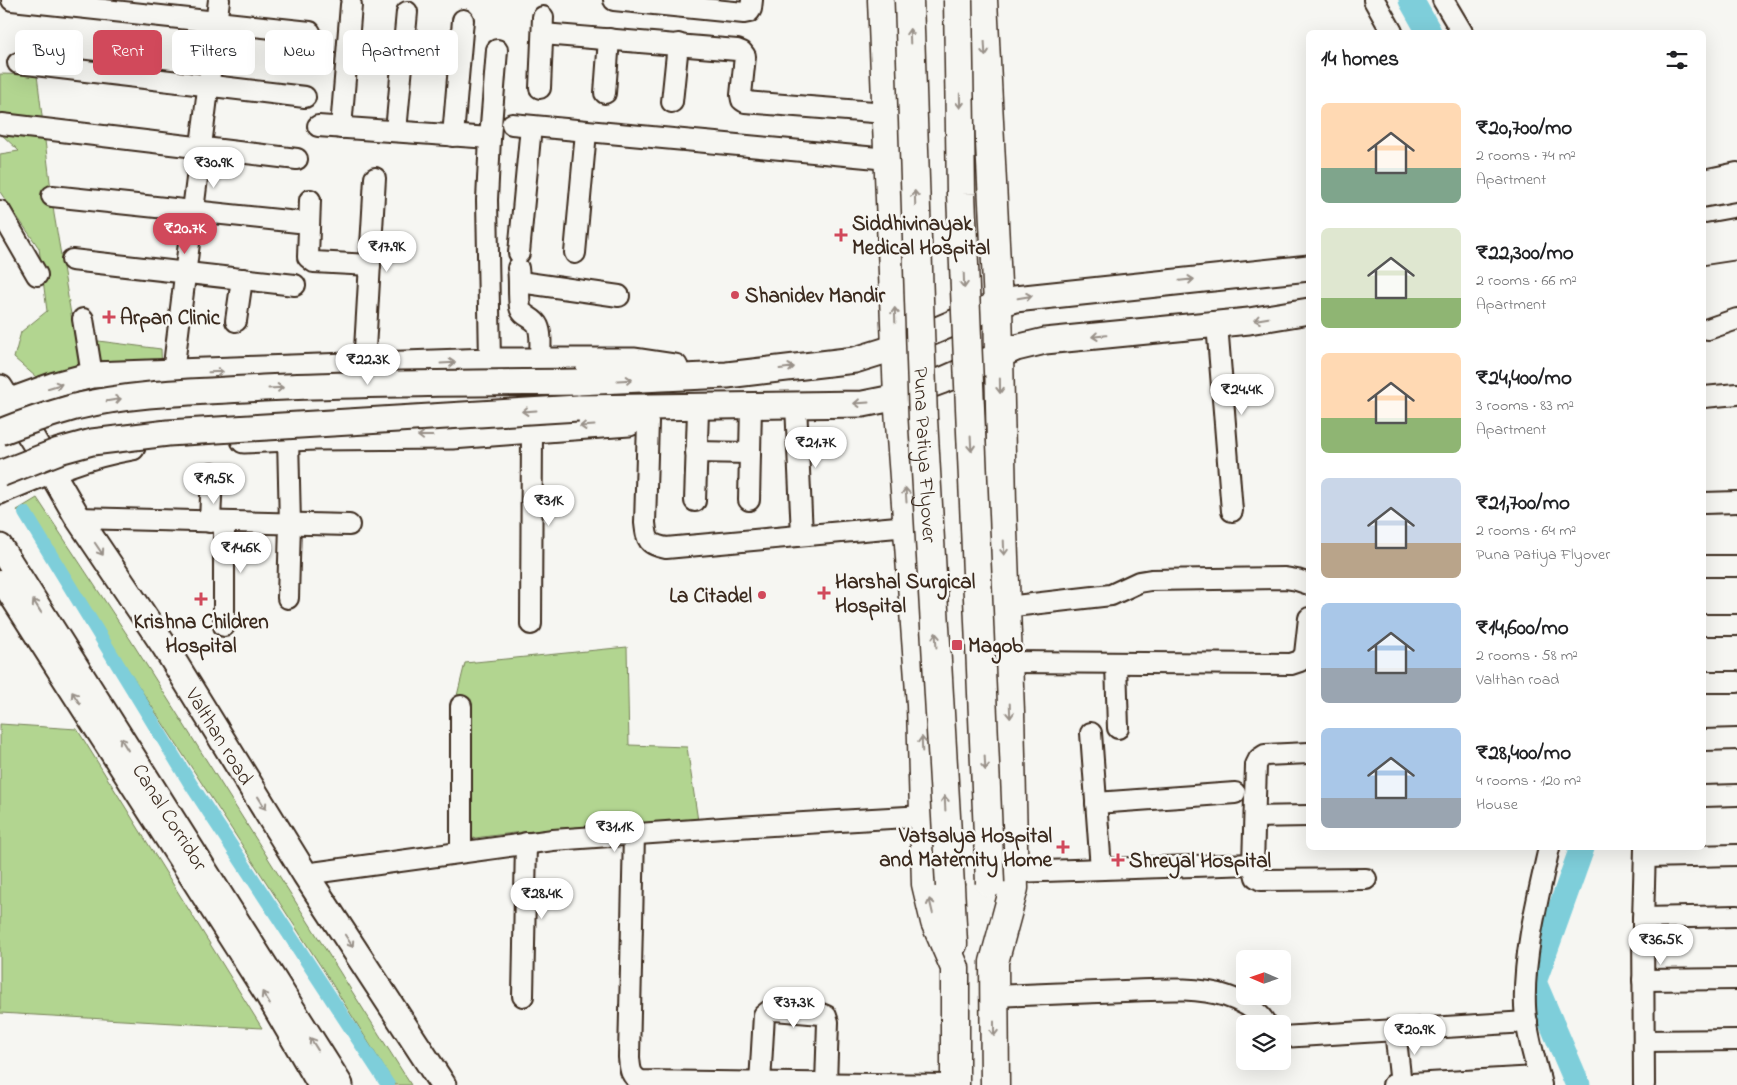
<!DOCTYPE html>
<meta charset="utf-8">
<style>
:root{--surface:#fff;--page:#f2f2f2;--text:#202124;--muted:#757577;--accent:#d1495b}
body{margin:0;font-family:"Indie Flower",sans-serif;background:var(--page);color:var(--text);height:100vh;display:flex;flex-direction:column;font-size:19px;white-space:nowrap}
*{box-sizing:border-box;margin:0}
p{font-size:16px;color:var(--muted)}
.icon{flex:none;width:28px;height:28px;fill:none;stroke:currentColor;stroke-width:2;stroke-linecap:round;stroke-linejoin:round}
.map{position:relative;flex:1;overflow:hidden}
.side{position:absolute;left:1306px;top:30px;width:400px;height:820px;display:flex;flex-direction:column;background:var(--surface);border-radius:8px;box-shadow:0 5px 20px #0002}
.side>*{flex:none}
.hud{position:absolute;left:15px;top:30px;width:475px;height:45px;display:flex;gap:10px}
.needle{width:32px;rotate:272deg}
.tools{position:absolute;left:1236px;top:950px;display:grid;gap:10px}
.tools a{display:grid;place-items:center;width:55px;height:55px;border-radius:8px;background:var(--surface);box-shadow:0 5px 20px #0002;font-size:25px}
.price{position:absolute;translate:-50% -42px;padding:0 11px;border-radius:18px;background:#fff;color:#222;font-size:16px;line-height:32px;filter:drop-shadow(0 1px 2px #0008)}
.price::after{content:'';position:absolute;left:50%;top:30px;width:15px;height:11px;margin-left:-8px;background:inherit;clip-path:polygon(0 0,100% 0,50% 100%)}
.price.active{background:var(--accent);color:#fff}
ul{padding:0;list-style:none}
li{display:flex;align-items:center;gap:15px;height:125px;padding:0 15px}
li span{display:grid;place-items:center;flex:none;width:140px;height:100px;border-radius:8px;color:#555}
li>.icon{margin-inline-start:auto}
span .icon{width:60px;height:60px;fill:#fffc;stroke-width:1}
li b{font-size:21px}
h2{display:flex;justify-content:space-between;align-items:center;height:60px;padding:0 15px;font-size:21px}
.pill{padding:0 18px;border-radius:8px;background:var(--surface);box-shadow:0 5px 20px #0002;font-size:18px;line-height:45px}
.pill.active{background:var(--accent);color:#fff}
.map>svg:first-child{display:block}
</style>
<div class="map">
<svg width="1737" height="1085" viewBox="0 0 1737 1085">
<rect width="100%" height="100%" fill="#f6f6f2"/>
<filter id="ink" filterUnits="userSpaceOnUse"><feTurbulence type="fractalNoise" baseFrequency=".02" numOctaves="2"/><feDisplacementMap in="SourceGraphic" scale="10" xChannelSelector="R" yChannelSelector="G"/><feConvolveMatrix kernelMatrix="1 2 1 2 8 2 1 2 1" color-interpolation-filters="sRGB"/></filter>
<g filter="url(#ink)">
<!-- green -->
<g fill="#b2d590" stroke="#768057">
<path d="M0,74L37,75L54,214L75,338L161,349L162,370L43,383L14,358L21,332L47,311L39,248L0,192V154L19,151L0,133Z"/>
<path d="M37,498L130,639L411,1085H395L324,971L74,587L17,510Z"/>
<path d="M627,647L629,745L687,747L698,821C615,824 532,828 450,842L454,708L465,663Z"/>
<path d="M0,724L77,729L262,1028L0,1013Z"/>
</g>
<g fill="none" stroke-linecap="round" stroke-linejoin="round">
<!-- canal -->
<path stroke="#7eceda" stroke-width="14" d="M25,513L190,783L388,1085"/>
<!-- river -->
<g stroke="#7eceda" stroke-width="25">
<path d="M1411,0L1429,32"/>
<path d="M1578,1085L1534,982L1582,848"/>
</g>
<defs>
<g id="minor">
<path d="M12,0L310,32"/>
<path d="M614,0L744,13L749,12L751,9L752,0"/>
<path d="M1374,0L1392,32"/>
<path d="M1443,0L1462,32"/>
<path d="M543,34L737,50L742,52L745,56L741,95L742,100L745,102L886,113"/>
<path d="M18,63L305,97"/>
<path d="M540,88L543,17"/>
<path d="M605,93L609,39"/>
<path d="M672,102L678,44"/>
<path d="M2,124L297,159"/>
<path d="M512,124L888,159"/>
<path d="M318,126L490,138"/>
<path d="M341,128L351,5"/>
<path d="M396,131L407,12"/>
<path d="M453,136L463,20"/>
<path d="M1704,180L1737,173"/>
<path d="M52,196L298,222"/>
<path d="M310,200L308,257L314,262L370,265"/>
<path d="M0,211L37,275"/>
<path d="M519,253L531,126"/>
<path d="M575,253L586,132"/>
<path d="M1704,254L1737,249"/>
<path d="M72,260L295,285"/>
<path d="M518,268C520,281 518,294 520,307C522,317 534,317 538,326C542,335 540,350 540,361"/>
<path d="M520,282L619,296"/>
<path d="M83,319L92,375"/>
<path d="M236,321L242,279"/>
<path d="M1217,324L1232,511"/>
<path d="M1708,329L1737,319"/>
<path d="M490,361L487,200L490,138L497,50"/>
<path d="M364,366L375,178"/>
<path d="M173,373L219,0"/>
<path d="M1704,397L1737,394"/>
<path d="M796,405L802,535"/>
<path d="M648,422L645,523C647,541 648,544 666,548L908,526"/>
<path d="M696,452L750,453"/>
<path d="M749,500L751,406"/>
<path d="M695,501L698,411"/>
<path d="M1704,503L1737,502"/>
<path d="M78,518L349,525"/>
<path d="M210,522L212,473"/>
<path d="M224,522V626"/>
<path d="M1704,566H1737"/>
<path d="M0,581L266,996L318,1085"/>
<path d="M288,598L290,524L288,438"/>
<path d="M1006,607L1111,595L1139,582L1151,580L1285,578L1297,580L1309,584"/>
<path d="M531,624L532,430"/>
<path d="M1704,625H1737"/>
<path d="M1008,662L1291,664L1300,661L1305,654L1309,618"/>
<path d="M1116,663L1118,728"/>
<path d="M1704,682H1737"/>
<path d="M1091,733L1101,869"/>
<path d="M1704,740L1737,739"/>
<path d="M1309,753L1265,755L1259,759L1256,765L1253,864L1256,877L1261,880L1366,879"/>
<path d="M1704,796L1737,795"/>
<path d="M1096,803L1235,793"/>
<path d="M1256,817L1309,816"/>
<path d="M634,834L629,1057C630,1069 630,1076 641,1081L948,1085"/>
<path d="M461,852V706"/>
<path d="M1645,857L1737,855"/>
<path d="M1014,872L1253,864"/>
<path d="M305,874L553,840L737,827L924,816"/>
<path d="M1643,918L1737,916"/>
<path d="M1643,980L1737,979"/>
<path d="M523,996L526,843"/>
<path d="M994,996C1037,994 1081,993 1124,991C1157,990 1194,986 1226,996C1241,1001 1258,1010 1266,1024"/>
<path d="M1395,1030L1401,1085"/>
<path d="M1282,1037L1527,1022"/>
<path d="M1644,1041L1737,1040"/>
<path d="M760,1083L764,1015L769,1011L775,1010L821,1014L826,1016L828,1022L826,1084"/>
<path d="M1393,1085L1539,1077"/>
<path d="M1541,1085C1535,1059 1526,1033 1525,1006C1523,956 1538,897 1549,848"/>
<path d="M1644,1085L1643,922L1645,848"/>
</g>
<g id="major">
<path d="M1704,194L1737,188"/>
<path d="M1704,237L1737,231"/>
<path d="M577,382L727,375L855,360L897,347L998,304L1015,299L1309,268"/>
<path id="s1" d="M0,388L33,440L78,518L165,647L305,874L443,1085"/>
<path d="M0,405L55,385L92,375L490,361H635L675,367"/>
<path d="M578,408L863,404L898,397L941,381L1016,348L1045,341L1249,321L1309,311"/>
<path d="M244,440L315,437L452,436L629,423"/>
<path d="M0,491C43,473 85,455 132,447"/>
<path id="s2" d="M0,547L340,1085"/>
</g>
<g id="highway">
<path d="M882,0L898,397L921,705L926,884L935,922L955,968V1085"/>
<path d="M983,0L998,304L1002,505L1010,712L1014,888L994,962L995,1085"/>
<path d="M950,886L953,944"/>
</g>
</defs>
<!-- minor casing -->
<use href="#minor" stroke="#3b2a1e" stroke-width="24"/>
<!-- major casing -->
<use href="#major" stroke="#3b2a1e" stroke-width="29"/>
<!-- highway casing -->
<use href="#highway" stroke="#3b2a1e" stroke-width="31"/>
<!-- minor -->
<use href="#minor" stroke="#f6f6f2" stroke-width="20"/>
<!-- major -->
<use href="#major" stroke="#f6f6f2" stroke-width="25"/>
<!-- highway -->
<use href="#highway" stroke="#f6f6f2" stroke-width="28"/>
<defs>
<g id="major-bridge">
<path d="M0,432C25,422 50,414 75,407C136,392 201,392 263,388C367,383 472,383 577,382"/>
<path d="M0,474L59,451L92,442L168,433L578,408"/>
</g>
<g id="highway-bridge">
<path id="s3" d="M909,0L923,419L950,886"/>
<path d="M958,0L961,194L990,883"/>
</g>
</defs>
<!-- major-bridge casing -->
<use href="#major-bridge" stroke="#3b2a1e" stroke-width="29" stroke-linecap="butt"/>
<!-- highway-bridge casing -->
<use href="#highway-bridge" stroke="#3b2a1e" stroke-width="31" stroke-linecap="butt"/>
<!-- major-bridge -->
<use href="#major-bridge" stroke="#f6f6f2" stroke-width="25"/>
<!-- highway-bridge -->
<use href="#highway-bridge" stroke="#f6f6f2" stroke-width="28"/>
</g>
<!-- one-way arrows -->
<defs><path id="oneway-shaft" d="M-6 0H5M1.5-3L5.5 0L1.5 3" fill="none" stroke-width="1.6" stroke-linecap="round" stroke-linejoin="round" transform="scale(1.25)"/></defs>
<g stroke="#989088">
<use href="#oneway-shaft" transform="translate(910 36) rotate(-92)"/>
<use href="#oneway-shaft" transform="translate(985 49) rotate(87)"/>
<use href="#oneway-shaft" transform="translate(960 101) rotate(89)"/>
<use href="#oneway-shaft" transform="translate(915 198) rotate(-92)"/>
<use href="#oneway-shaft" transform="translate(1187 280) rotate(-6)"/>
<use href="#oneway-shaft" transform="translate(964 281) rotate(88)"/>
<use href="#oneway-shaft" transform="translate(1025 297) rotate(-10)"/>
<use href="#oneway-shaft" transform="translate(895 315) rotate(-92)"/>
<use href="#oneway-shaft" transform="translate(1261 319) rotate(170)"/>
<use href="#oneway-shaft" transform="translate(1099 336) rotate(174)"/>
<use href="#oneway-shaft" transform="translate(448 363) rotate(-3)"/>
<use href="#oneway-shaft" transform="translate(787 368) rotate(-7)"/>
<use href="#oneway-shaft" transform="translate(216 372) rotate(-2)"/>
<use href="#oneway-shaft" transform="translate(625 380) rotate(-3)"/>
<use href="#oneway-shaft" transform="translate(55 386) rotate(-17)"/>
<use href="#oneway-shaft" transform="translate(1000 386) rotate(89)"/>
<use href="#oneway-shaft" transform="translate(276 388) rotate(-3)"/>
<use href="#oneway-shaft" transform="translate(114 400) rotate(-10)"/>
<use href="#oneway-shaft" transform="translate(861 403) rotate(176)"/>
<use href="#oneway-shaft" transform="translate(529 411) rotate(176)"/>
<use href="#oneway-shaft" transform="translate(587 426) rotate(176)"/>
<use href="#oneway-shaft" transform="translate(425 436) rotate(180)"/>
<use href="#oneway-shaft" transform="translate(971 444) rotate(87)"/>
<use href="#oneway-shaft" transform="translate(906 495) rotate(-94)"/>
<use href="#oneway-shaft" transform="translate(1004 548) rotate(88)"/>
<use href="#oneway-shaft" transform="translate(99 549) rotate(56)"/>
<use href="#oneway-shaft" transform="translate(37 606) rotate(-122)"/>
<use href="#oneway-shaft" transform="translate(936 640) rotate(-93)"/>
<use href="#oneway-shaft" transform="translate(76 698) rotate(-123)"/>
<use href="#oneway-shaft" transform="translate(1010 711) rotate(88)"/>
<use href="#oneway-shaft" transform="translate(124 744) rotate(-122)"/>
<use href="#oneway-shaft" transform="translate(922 744) rotate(-92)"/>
<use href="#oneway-shaft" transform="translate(985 763) rotate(87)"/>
<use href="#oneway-shaft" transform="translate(262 803) rotate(58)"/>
<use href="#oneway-shaft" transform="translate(945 803) rotate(-93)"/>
<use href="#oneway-shaft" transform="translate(931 906) rotate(-103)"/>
<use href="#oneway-shaft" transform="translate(349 941) rotate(57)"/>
<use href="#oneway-shaft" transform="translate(266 998) rotate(-121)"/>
<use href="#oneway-shaft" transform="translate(994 1029) rotate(90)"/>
<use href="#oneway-shaft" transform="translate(314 1044) rotate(-122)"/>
</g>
</g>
<!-- markers -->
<g fill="#d1495b" stroke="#f6f6f2" stroke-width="2">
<path d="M838.5 227.5h5v5h5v5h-5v5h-5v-5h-5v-5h5z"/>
<circle cx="735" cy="295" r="5"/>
<path d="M106.5 309.5h5v5h5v5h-5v5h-5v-5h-5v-5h5z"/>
<path d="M821.5 585.5h5v5h5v5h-5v5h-5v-5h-5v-5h5z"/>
<circle cx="762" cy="595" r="5"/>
<path d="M198.5 591.5h5v5h5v5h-5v5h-5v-5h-5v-5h5z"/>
<rect x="951" y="639" width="12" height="12" rx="2.5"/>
<path d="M1060.5 839.5h5v5h5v5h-5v5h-5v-5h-5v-5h5z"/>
<path d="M1115.5 852.5h5v5h5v5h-5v5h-5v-5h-5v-5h5z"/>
</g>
<g text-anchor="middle" stroke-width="5" stroke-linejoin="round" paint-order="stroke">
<!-- poi labels -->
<g font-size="21" font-weight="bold" fill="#3b2a1e" stroke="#f6f6f2" text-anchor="start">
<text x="852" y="230">Siddhivinayak<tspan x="852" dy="24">Medical Hospital</tspan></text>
<text x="745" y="302">Shanidev Mandir</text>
<text x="120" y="324">Arpan Clinic</text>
<text x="835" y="588">Harshal Surgical<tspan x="835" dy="24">Hospital</tspan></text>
<text x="752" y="602" text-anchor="end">La Citadel</text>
<text x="201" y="628" text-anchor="middle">Krishna Children<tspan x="201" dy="24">Hospital</tspan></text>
<text x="968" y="652">Magob</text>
<text x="1052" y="842" text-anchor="end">Vatsalya Hospital<tspan x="1052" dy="24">and Maternity Home</tspan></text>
<text x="1129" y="867">Shreyal Hospital</text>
</g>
<!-- street labels -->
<g font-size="21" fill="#3b2a1e" stroke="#f6f6f2">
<text dy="7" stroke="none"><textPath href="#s3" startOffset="455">Puna Patiya Flyover</textPath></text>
<text dy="7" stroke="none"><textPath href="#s1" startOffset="412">Valthan road</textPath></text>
<text dy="7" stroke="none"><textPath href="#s2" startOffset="319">Canal Corridor</textPath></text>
</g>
</g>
</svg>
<div class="tools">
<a><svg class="needle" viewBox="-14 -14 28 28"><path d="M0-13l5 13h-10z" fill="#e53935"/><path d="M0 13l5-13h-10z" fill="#757577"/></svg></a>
<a><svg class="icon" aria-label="layers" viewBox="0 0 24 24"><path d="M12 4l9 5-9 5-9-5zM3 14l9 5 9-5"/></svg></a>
</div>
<b class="price" style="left:214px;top:189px">₹30.9K</b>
<b class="price active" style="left:185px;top:255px">₹20.7K</b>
<b class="price" style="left:387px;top:273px">₹17.9K</b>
<b class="price" style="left:368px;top:386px">₹22.3K</b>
<b class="price" style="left:1242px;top:416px">₹24.4K</b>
<b class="price" style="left:816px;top:469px">₹21.7K</b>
<b class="price" style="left:214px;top:505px">₹19.5K</b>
<b class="price" style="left:549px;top:527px">₹31K</b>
<b class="price" style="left:241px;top:574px">₹14.6K</b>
<b class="price" style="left:615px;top:853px">₹31.1K</b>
<b class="price" style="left:542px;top:920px">₹28.4K</b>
<b class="price" style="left:1661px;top:966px">₹36.5K</b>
<b class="price" style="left:794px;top:1029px">₹37.3K</b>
<b class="price" style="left:1415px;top:1056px">₹20.9K</b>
<div class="hud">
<a class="pill">Buy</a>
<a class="pill active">Rent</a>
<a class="pill">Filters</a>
<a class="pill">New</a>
<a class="pill">Apartment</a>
</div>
<section class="side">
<h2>14 homes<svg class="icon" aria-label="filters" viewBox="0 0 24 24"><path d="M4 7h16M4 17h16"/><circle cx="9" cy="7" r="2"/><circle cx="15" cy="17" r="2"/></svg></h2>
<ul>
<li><span style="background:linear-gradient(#ffd9b3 65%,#7fa58c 0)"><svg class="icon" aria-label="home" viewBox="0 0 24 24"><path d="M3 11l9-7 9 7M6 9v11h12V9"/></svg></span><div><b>₹20,700/mo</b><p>2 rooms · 74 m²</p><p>Apartment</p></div></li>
<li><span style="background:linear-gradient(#dfe7d0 70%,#8fb573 0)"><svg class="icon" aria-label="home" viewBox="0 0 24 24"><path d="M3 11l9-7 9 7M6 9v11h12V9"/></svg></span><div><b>₹22,300/mo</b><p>2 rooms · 66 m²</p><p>Apartment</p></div></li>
<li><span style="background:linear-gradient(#ffd9b3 65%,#8fb573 0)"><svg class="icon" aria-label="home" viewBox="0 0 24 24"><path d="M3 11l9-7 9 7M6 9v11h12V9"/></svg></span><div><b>₹24,400/mo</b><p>3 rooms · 83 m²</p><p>Apartment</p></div></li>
<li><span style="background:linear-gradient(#c9d6e8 65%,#b9a48a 0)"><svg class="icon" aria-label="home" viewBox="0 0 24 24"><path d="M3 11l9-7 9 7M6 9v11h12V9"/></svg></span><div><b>₹21,700/mo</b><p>2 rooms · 64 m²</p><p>Puna Patiya Flyover</p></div></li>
<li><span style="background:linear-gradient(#a9c7e8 65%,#9aa5b1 0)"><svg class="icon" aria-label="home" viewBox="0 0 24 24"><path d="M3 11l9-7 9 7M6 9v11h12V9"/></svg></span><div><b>₹14,600/mo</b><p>2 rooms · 58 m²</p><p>Valthan road</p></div></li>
<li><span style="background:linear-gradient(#a9c7e8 70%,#9aa5b1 0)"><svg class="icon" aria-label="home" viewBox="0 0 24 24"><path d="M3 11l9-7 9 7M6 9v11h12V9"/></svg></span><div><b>₹28,400/mo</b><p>4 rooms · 120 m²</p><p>House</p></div></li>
</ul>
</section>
</div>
